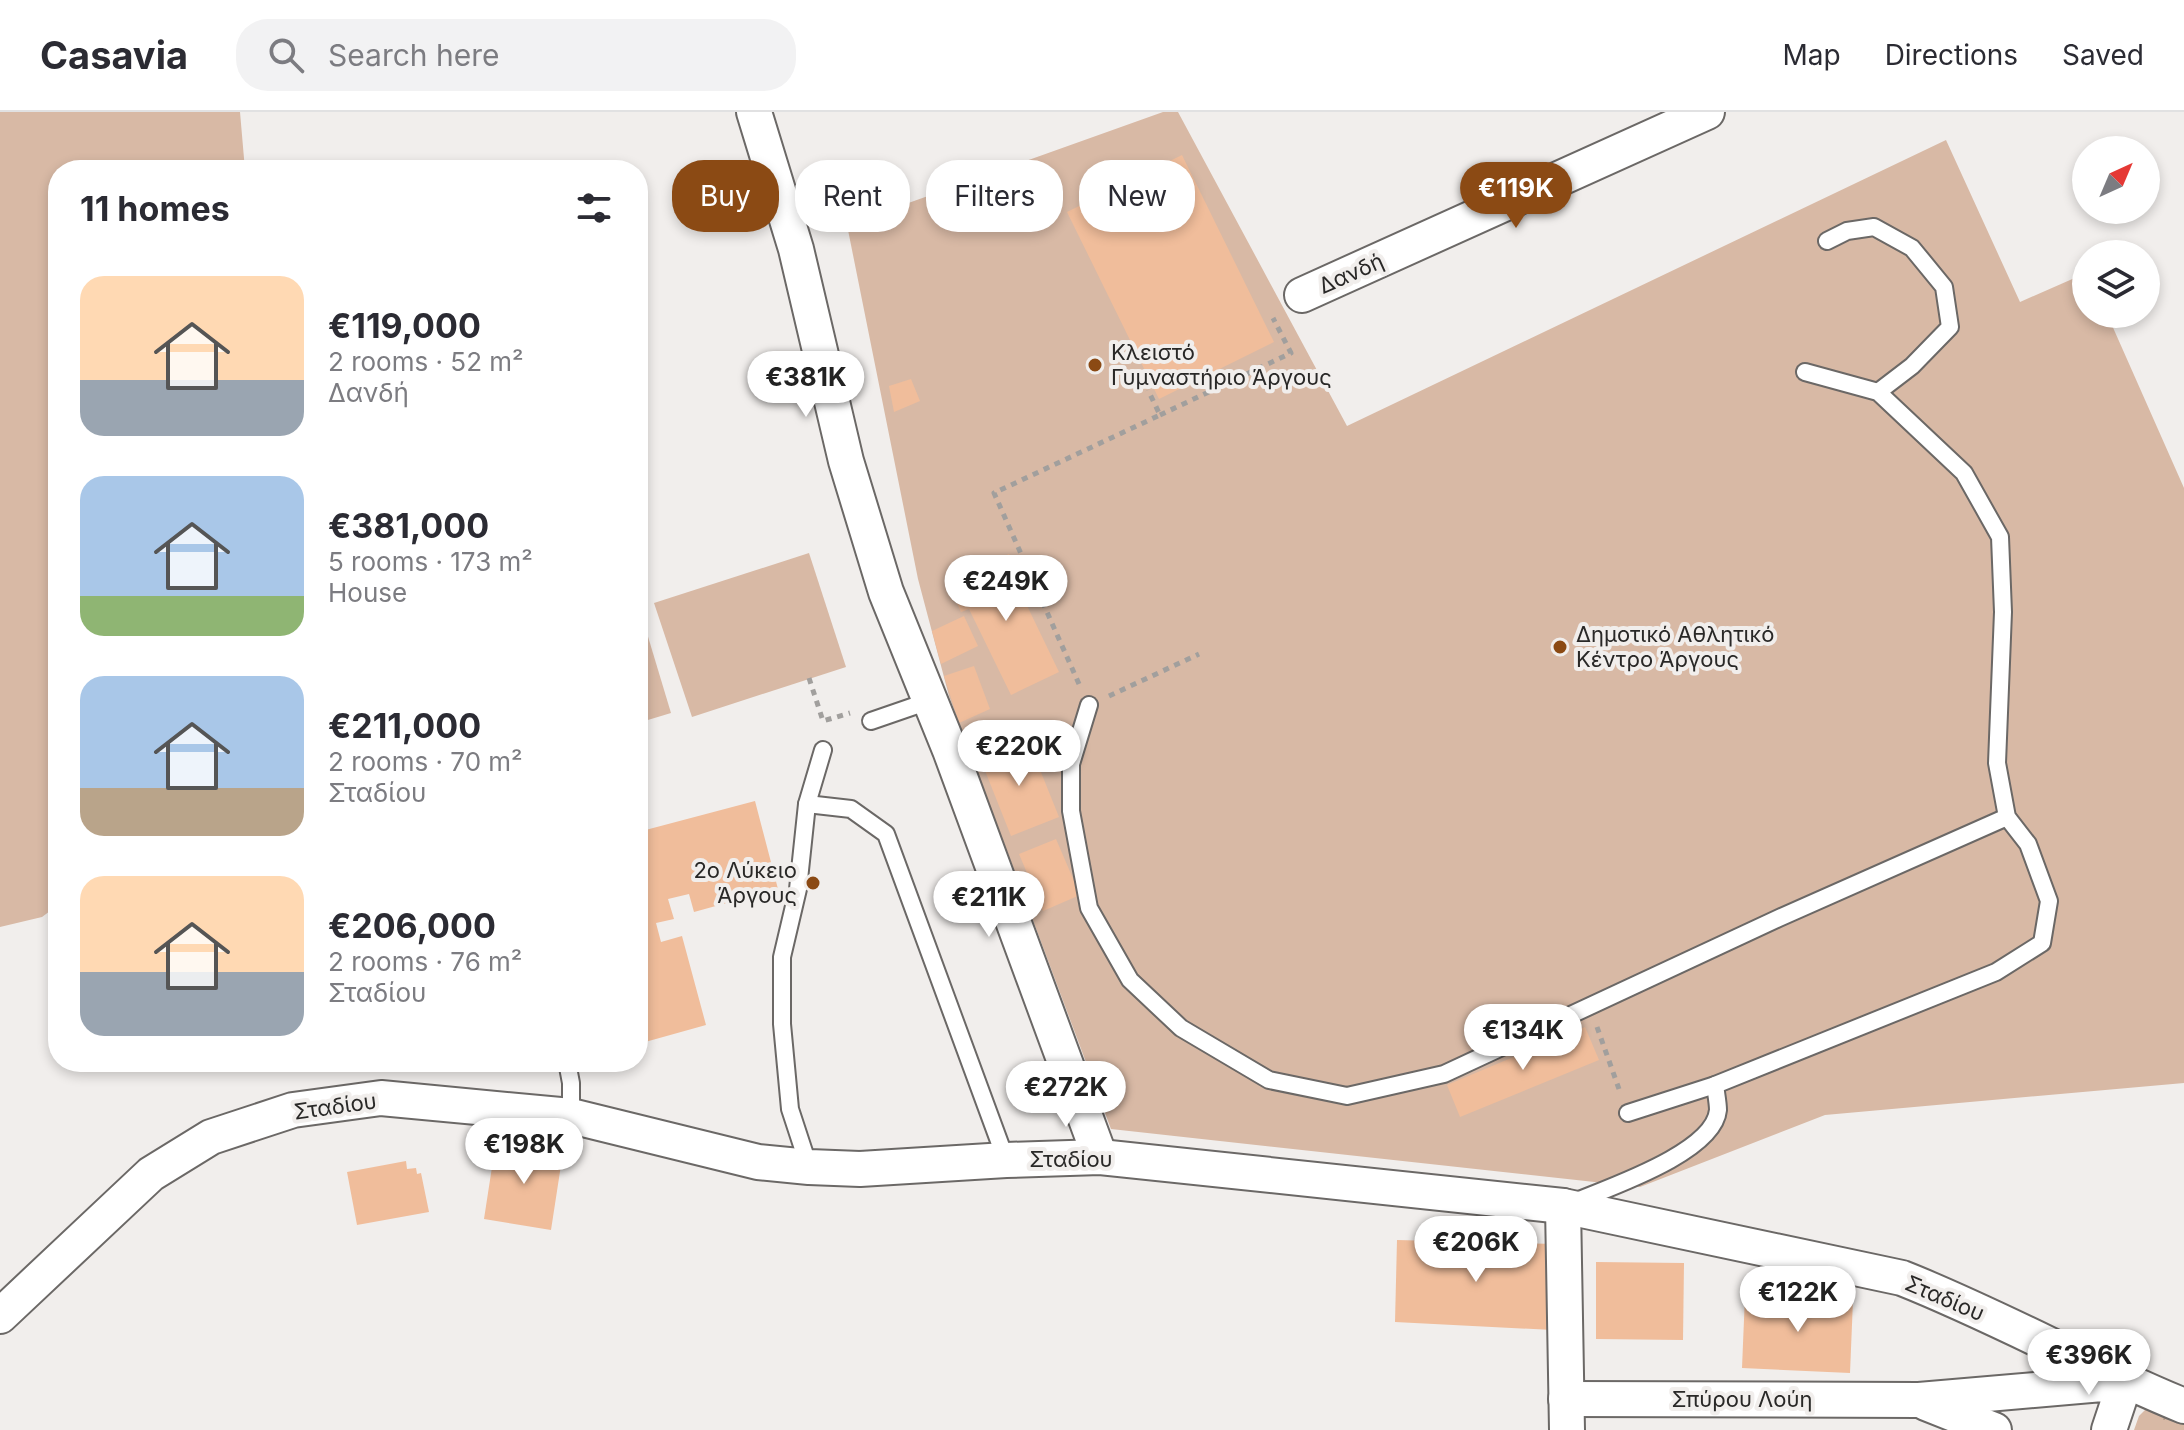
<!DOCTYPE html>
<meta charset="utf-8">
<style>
:root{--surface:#fff;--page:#f2f2f3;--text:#2b2b33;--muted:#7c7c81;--line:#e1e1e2;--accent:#8b4a14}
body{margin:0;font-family:Inter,sans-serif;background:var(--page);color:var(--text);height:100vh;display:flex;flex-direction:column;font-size:30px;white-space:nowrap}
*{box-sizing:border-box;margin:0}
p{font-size:26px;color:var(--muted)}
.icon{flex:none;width:44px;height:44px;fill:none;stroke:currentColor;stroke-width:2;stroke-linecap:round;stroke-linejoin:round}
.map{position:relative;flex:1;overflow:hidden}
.side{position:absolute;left:48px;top:48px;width:600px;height:912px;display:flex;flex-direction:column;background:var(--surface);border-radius:32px;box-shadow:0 4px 12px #0003}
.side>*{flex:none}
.top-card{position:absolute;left:672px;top:48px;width:760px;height:72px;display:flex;gap:16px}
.needle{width:52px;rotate:44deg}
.buttons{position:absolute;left:2072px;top:24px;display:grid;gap:16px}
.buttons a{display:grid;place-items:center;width:88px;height:88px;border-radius:50%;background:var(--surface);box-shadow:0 4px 12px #0003;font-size:40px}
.price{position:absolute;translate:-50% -68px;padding:0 18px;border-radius:28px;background:#fff;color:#222;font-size:26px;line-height:52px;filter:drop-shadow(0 2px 4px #0008)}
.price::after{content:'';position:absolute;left:50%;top:48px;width:24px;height:18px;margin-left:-12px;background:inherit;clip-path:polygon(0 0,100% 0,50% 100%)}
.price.active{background:var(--accent);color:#fff}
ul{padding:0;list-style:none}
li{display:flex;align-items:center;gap:24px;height:200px;padding:0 32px}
li span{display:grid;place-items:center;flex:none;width:224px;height:160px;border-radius:24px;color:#555}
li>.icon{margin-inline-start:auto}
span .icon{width:96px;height:96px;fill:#fffc;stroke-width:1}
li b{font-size:34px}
h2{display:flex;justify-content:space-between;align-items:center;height:96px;padding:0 32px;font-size:34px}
.tag{padding:0 28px;border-radius:32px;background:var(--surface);box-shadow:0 4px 12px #0003;font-size:28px;line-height:72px}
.tag.active{background:var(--accent);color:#fff}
header{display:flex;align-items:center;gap:48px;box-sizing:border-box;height:112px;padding:0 40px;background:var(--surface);border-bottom:2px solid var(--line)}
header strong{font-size:38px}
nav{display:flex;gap:44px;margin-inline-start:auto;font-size:28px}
.search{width:560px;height:72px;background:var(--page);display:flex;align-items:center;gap:20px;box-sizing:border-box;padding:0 28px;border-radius:32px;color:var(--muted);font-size:30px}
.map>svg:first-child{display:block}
</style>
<header>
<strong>Casavia</strong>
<div class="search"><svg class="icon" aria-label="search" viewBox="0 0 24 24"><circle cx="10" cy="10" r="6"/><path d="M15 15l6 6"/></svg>Search here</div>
<nav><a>Map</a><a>Directions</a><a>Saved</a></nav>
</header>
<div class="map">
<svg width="2184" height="1318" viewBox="0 0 2184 1318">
<defs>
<pattern id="park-crowns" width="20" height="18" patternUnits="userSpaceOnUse" patternTransform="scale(2)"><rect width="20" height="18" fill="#d8b9a5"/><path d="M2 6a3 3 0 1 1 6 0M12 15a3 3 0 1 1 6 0" fill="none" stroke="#b99f8e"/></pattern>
</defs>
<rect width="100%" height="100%" fill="#f1eeec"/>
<!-- green -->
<g fill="#d8b9a5">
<path d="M0,0H240L245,58H58V793L42,805L0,815Z"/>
<path d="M1163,0H1178L1347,314L1946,28L2020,190L2086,161V202H2107L2184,376V971L1825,1003L1640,1075L1111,1017L949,584L918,467L847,113Z"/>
<path d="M809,441L846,555L692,605L654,491Z"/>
<path d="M640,498L671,601L638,611V499Z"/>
</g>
<!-- park -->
<path fill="url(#park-crowns)" d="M2147,1296L2184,1309V1318H2134L2139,1304Z"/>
<!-- building -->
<g fill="#f0bd9b">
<path d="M1182,43L1274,230L1159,287L1067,100Z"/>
<path d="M911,267L920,289L894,300L889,274Z"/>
<path d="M1009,442L1024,474L1019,477L1059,560L1011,583L969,497L961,500L948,472Z"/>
<path d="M964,504L978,534L941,552L932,519Z"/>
<path d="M974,554L990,597L959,611L944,564Z"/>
<path d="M1028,628L1059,705L1011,724L980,646Z"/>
<path d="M755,689L778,777L694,800L689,782L668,787L674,807L656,811L661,830L682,824L706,913L638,932V720Z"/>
<path d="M1056,727L1080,783L1043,799L1019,742Z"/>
<path d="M1585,915L1599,948L1460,1005L1447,973Z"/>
<path d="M496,1029L563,1040L551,1118L484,1107Z"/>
<path d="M406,1049L407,1057L416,1056L417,1062L421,1061L429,1100L357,1113L347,1060Z"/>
<path d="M1397,1128L1556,1132L1553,1218L1395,1210Z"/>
<path d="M1596,1150L1684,1151L1683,1228L1596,1227Z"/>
<path d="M1745,1183L1853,1188L1850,1261L1742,1256Z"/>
</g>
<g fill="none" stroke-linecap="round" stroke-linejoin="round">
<defs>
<g id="lane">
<path d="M1827,129L1847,119L1874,115L1912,136L1944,175L1950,215L1912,254L1878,280"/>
<path d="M1089,593L1071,652V699L1089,796L1130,868L1181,916L1269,968L1347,984L1444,962L1779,806L2007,705"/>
<path d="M871,609L929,589"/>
<path d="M807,692L851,697L886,722L1006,1048"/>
<path d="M567,950L571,971V1004"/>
<path d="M1628,1001L1715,973L1996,860L2042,831L2049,789L2028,732L2007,705L1997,651L2003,500L2000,425L1964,361L1878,280L1805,260"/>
<path d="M809,1055L790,997L782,912V845L798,777L807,692L823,638"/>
<path d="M1572,1091C1607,1076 1714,1041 1718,998C1718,991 1716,981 1715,973"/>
</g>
<g id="street">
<path d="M754,0L796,137L846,349L886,480L950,638L1100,1045"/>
<path d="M1302,183L1707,0"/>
<path d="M1563,1094L1567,1318"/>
<path d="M0,1204L151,1062L211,1025L293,998L381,986L571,1004L758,1050L809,1055L860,1057L1006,1048L1100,1045L1563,1094L1902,1166C1998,1204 2088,1255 2184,1294"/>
<path d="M1566,1287L1919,1288L2125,1270L2109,1318"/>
<path d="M1926,1291L1994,1318"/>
</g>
</defs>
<!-- lane casing -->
<use href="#lane" stroke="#6b6866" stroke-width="20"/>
<!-- street casing -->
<use href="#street" stroke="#6b6866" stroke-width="38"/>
<!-- path -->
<g stroke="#a19f9d" stroke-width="5" stroke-dasharray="6 6" stroke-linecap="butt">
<path d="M1160,303L1291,241L1273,206"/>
<path d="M809,566L823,609L850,601"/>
<path d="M1079,572L994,381L1160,303L1148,278"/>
<path d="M1109,584L1199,542"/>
<path d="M980,625L1007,612"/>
<path d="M1597,915L1619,977"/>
</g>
<!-- lane -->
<use href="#lane" stroke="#fff" stroke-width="16"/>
<!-- street -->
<use href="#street" stroke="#fff" stroke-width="34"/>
</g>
<!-- markers -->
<g fill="#8b4a14" stroke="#f1eeec" stroke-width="3">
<circle cx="1095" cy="253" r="8"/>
<circle cx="1560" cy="535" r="8"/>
<circle cx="813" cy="771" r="8"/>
</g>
<g text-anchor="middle" stroke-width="8" stroke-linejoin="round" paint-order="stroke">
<!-- street labels -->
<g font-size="22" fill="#292827" stroke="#f1eeec">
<text transform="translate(1351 161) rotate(-24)" y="8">Δανδή</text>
<text transform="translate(335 994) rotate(-8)" y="8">Σταδίου</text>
<text x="1071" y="1055">Σταδίου</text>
<text transform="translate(1945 1186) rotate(23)" y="8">Σταδίου</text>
<text x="1742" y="1295">Σπύρου Λούη</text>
</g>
<!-- poi labels -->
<g font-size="22" fill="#292827" stroke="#f1eeec" text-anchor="start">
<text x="1111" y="248">Κλειστό<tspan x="1111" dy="25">Γυμναστήριο Άργους</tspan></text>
<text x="1576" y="530">Δημοτικό Αθλητικό<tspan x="1576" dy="25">Κέντρο Άργους</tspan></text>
<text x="797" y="766" text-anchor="end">2ο Λύκειο<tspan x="797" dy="25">Άργους</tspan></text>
</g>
</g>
</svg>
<div class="buttons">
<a><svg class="needle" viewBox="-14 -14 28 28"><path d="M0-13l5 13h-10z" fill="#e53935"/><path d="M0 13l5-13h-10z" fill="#7c7c81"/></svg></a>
<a><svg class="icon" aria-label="layers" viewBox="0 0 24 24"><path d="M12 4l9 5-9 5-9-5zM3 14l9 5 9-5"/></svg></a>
</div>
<b class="price active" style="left:1516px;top:118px">€119K</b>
<b class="price" style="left:806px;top:307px">€381K</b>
<b class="price" style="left:1006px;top:511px">€249K</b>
<b class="price" style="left:1019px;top:676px">€220K</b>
<b class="price" style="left:989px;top:827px">€211K</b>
<b class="price" style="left:1523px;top:960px">€134K</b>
<b class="price" style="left:1066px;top:1017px">€272K</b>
<b class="price" style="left:524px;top:1074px">€198K</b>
<b class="price" style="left:1476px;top:1172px">€206K</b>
<b class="price" style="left:1798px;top:1222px">€122K</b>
<b class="price" style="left:2089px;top:1285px">€396K</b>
<div class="top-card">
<a class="tag active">Buy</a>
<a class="tag">Rent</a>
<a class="tag">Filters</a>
<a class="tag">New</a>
</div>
<section class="side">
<h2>11 homes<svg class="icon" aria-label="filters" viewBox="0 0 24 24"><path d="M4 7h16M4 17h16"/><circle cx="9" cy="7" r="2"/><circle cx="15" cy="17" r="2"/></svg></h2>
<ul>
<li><span style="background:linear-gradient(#ffd9b3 65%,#9aa5b1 0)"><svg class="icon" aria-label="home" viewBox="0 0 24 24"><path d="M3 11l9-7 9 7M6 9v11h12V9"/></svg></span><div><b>€119,000</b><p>2 rooms · 52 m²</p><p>Δανδή</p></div></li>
<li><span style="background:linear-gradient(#a9c7e8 75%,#8fb573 0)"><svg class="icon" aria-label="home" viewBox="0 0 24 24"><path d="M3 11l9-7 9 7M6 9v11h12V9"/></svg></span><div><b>€381,000</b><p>5 rooms · 173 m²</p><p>House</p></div></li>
<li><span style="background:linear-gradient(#a9c7e8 70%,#b9a48a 0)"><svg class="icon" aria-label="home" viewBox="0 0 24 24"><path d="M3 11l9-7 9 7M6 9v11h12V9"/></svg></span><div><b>€211,000</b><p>2 rooms · 70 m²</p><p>Σταδίου</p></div></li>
<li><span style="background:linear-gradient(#ffd9b3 60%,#9aa5b1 0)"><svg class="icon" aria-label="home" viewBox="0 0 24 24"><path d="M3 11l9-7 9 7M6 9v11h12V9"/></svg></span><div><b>€206,000</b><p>2 rooms · 76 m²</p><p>Σταδίου</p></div></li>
</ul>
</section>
</div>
